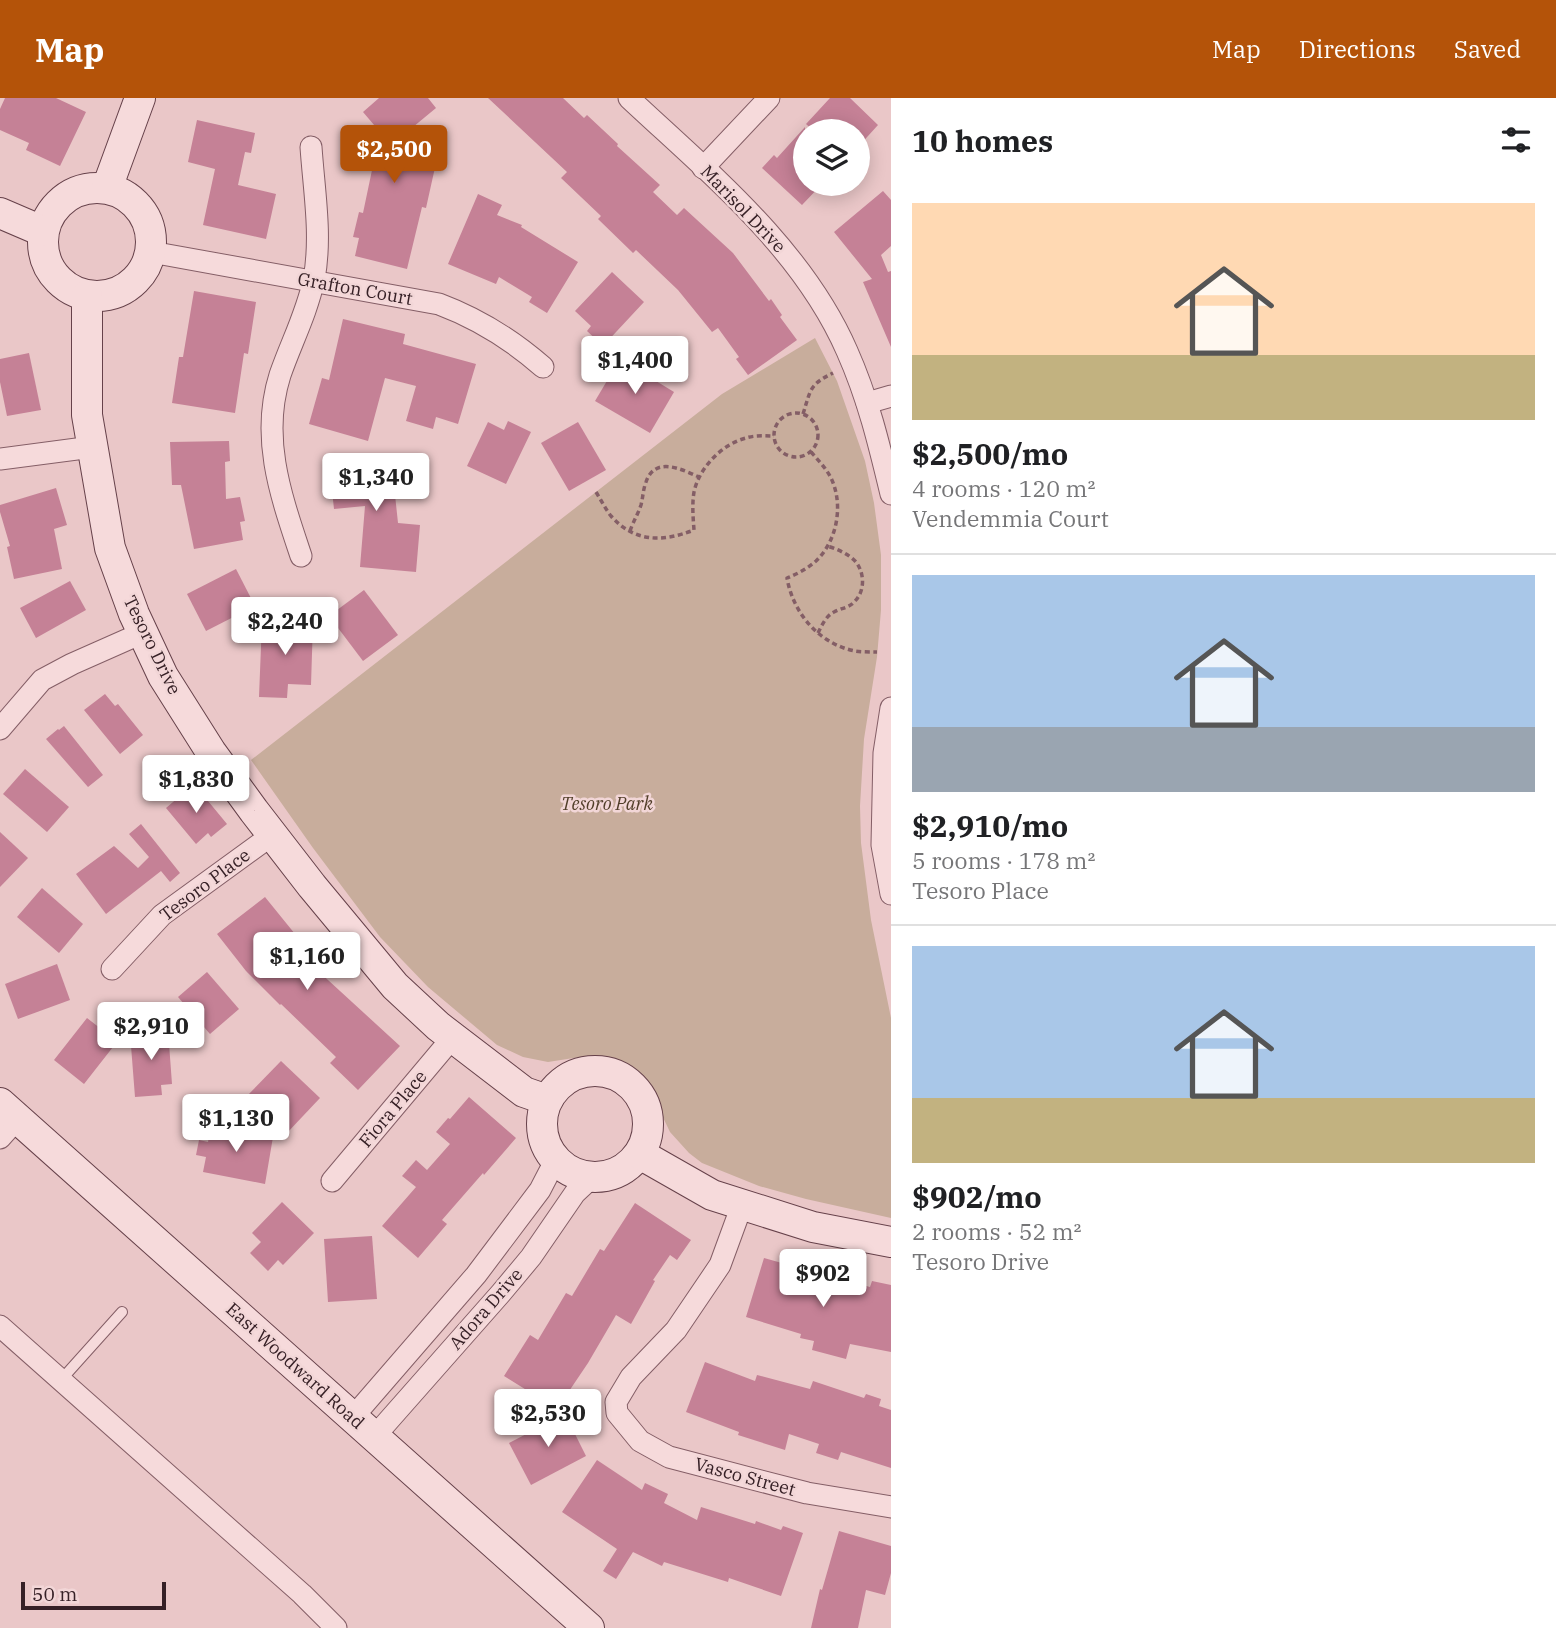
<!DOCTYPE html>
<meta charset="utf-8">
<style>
:root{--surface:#fff;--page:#f2f2f2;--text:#202124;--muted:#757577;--line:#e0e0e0;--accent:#b45309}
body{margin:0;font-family:"IBM Plex Serif",serif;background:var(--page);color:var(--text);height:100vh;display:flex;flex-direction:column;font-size:26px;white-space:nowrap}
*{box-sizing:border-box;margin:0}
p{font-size:23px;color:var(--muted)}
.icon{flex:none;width:38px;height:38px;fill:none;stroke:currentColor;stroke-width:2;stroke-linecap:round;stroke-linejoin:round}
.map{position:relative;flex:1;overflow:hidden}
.side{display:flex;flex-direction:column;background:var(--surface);width:665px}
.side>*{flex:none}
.fabs{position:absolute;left:793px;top:21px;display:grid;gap:14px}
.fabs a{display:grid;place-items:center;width:77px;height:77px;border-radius:50%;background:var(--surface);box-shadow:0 4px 18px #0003;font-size:35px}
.scale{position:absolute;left:21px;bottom:18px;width:145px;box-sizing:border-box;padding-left:7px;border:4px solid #362026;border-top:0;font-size:19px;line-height:24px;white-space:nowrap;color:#362026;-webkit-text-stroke:5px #f2d6d7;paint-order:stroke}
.price{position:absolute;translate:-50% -60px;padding:0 16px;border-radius:7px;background:#fff;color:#222;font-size:23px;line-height:46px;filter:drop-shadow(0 2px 4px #0008)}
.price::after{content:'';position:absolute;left:50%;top:42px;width:21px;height:16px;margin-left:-10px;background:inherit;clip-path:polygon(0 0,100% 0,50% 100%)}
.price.on{background:var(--accent);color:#fff}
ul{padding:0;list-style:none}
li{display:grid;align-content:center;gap:14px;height:371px;padding:0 21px}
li+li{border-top:2px solid var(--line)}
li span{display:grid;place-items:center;height:217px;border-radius:0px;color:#555}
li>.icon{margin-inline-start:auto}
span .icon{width:126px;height:126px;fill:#fffc;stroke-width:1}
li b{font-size:30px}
h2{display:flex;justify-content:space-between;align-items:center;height:84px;padding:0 21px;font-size:30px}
header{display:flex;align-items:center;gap:42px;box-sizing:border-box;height:98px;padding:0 35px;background:var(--accent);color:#fff}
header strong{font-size:33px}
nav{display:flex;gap:38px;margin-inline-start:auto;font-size:24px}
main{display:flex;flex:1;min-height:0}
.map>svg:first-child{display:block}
</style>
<header>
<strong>Map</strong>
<nav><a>Map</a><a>Directions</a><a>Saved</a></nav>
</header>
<main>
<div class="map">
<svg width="891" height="1530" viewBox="0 0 891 1530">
<rect width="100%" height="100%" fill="#eac7c8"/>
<!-- green -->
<path fill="#c8ad9c" d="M815,240L837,283L865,363L874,405L881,457V512L877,559L864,641L860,708L861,745L871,822L891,920V1120L806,1101L759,1088L702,1065L689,1055L670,1034L646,984L630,970L620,965L600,959H580L548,964L523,959L497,947L428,889L380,839L313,750L251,662L722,296Z"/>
<!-- building -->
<g fill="#c58196">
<path d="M5,0H56L86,14L60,68L26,52L29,45L0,32V11Z"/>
<path d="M379,0H428L436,10L384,53L436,65L426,110L422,109L407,171L355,158L359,140L353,139L359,114L363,115L380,34L363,14Z"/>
<path d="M488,0H563L584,20L587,17L618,46L617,48L660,87L653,94L677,117L684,110L733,155L769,203L771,201L782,217L780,219L797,242L748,277L736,261L739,259L718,230L712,234L678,192L636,152L633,155L598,121L601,118L561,80L567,74Z"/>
<path d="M830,0H850L878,27L858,49V33H814L806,26Z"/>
<path d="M197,22L255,35L251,55L245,54L238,87L276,96L266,141L203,127L215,71L188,64Z"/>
<path d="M805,29V86H822L802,107L762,70L774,57L777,60Z"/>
<path d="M883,93L891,102V148L881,157L888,174L891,173V249L863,184L872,181L834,134Z"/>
<path d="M478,96L502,107L497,117L522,127L521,129L578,164L547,215L529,204L532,199L499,179L496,186L448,166Z"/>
<path d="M612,174L644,204L603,248L587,233L591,228L575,213Z"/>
<path d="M194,193L256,204L248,256L244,255L235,315L172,305L179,259H183Z"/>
<path d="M343,221L405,236L403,246L476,266L458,326L436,319L433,331L406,323L416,288L385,280L368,343L309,326L322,280L329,282Z"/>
<path d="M29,255L41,312L7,318L0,284V261Z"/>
<path d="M620,261L674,294L650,335L595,303Z"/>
<path d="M508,323L531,334L506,386L467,368L488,324L504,332Z"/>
<path d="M578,324L606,372L569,393L541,345Z"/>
<path d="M229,343L230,363L225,364L226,401L240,399L245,423L240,424L243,442L194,451L181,387H172L170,344Z"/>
<path d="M391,359L398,425L420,427L416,474L360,469L365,408L334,411L329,365Z"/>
<path d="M56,390L67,427L54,431L62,471L14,481L7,449L10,448L0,414V407Z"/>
<path d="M236,471L255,508L206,533L187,496Z"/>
<path d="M70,483L86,512L36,540L20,510Z"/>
<path d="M364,492L398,537L363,563L329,518Z"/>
<path d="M262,523L313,524L311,587L288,586L287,600L259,599Z"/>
<path d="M105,596L115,608L118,606L143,637L120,656L84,612Z"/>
<path d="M64,628L103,677L88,689L46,641L58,631L59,632Z"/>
<path d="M25,671L69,709L47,734L3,696Z"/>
<path d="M194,686L227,726L211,739L208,735L196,746L166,710Z"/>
<path d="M141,726L180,775L170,784L161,773L106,816L76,776L114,748L138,770L149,759L129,736Z"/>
<path d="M0,734L28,760L0,789Z"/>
<path d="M42,790L83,826L59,855L17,819Z"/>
<path d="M265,799L295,836L323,864L316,871L400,948L358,992L330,965L336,959L281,906L280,907L246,873L217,836Z"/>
<path d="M57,866L70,902L18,921L5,886Z"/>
<path d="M207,874L239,911L210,936L178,899Z"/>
<path d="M87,920L105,934L108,930L120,940L84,986L54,962Z"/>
<path d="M168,932L172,986L161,987L162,997L135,999L130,935Z"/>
<path d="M281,963L320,1000L286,1036L247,998Z"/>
<path d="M469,999L516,1040L484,1077L483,1075L442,1122L447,1126L418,1160L382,1128L416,1089L402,1078L416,1062L427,1072L450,1046L436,1034L448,1020L450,1021Z"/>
<path d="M211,1027L273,1039L265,1086L203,1074L206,1059L196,1057L199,1042L208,1044Z"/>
<path d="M282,1104L314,1135L283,1167L278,1162L268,1173L250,1155L261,1144L252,1135Z"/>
<path d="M635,1105L691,1142L677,1162L670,1157L653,1182L655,1183L631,1226L616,1217L588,1265L557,1311L504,1278L530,1237L538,1242L566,1195L572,1198L600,1151L604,1153Z"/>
<path d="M372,1138L377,1201L328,1204L324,1141Z"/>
<path d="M764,1160L789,1167L790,1165L811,1171L808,1182L837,1189L840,1181L870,1189L872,1183L891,1187V1254L850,1246L846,1261L812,1252L814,1243L800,1240L801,1236L746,1219Z"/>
<path d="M705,1264L755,1283L757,1277L810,1291L813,1283L864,1300L866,1296L881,1301L879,1308L891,1312V1370L841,1354L838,1362L816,1355L819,1346L789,1336L785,1352L738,1337L739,1334L686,1314Z"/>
<path d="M565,1316L586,1358L531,1387L509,1345Z"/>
<path d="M597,1362L642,1392L645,1385L668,1396L664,1405L697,1422L701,1409L755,1426L756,1423L781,1432L783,1428L803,1435L781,1498L729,1480L728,1484L664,1464L662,1468L633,1454L616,1481L603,1473L617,1451L562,1414Z"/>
<path d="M839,1433L891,1448V1475L885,1497L866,1492L858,1530H811L820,1491L822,1492Z"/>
</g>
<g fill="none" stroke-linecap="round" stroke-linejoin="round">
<defs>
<path id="lane" d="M61,1282L122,1214"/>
<g id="street">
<path d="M629,0C709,75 802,150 847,253C868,300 879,346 891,396"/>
<path d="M703,70L769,0"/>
<path d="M151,154L439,206C479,221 511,241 543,269"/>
<path d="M867,305L891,298"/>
<path d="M0,361L92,349"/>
<path d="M301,458C281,398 260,340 280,277C291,245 307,215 314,181C322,138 314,93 311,49"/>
<path d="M891,610L884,655L882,747L891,796"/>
<path d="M0,631L42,582L72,566L142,535"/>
<path d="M112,871L162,817L272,737"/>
<path d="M0,1040L17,1021"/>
<path d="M332,1083L453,939"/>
<path d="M742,1107L720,1167L676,1232L631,1279L616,1304L617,1315L640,1343L669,1359L807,1395L891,1409"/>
<path d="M0,1228L302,1496L336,1530"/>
<path d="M353,1319L476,1177L540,1092L555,1063"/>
<path d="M374,1339L501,1195L531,1159L575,1095L591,1080"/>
</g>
<g id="secondary">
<circle cx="97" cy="144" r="54"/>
<path d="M107,90L140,0"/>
<path d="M0,115L42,133"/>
<path d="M87,198V317L110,450L134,516L163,578L211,654L254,713L312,788L395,888L438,928L524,994L547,1002"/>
<circle cx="595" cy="1026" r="53"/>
<path d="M0,1005L589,1530"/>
<path d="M640,1056L712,1097L813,1129L891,1144"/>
</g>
</defs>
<!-- lane casing -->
<use href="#lane" stroke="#845e66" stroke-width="12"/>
<!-- street casing -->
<use href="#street" stroke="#845e66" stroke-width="23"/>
<!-- secondary casing -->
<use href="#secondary" stroke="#66414a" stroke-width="32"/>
<!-- path -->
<g stroke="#845e66" stroke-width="3.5" stroke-dasharray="5 3.5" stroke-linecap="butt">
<circle cx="796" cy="337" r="22"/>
<path d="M803,316C811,291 809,287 833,275"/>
<path d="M811,354C818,362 826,370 831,380C844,407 837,443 816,463C807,471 797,476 787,480C793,515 819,546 855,553C862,554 870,554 877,554"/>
<path d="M596,394C601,402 605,410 611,418C635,445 663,444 694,432C693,419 692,406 694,394C699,370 722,346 746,340C755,337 765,338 774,338"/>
<path d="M630,433C633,424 638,416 641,407C643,399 643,392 646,384C655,358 681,371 699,379"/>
<path d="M818,535C822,527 826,518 834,514C841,510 849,510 854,504C865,494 865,476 856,464C849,456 837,451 827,448"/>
</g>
<!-- lane -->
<use href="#lane" stroke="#f6dadb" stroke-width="10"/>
<!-- street -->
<use href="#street" stroke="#f6dadb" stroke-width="21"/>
<!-- secondary -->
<use href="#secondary" stroke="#f6dadb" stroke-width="30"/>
</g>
<g text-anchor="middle" stroke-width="5" stroke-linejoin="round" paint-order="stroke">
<!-- street labels -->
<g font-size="18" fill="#362026" stroke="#f2d6d7">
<text transform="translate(743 111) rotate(46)" y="6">Marisol Drive</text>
<text transform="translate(355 191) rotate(10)" y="6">Grafton Court</text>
<text transform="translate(152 547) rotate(64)" y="6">Tesoro Drive</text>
<text transform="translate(205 787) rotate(-37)" y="6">Tesoro Place</text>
<text transform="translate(393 1011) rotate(-50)" y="6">Fiora Place</text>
<text transform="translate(486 1211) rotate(-49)" y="6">Adora Drive</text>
<text transform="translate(295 1268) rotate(42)" y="6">East Woodward Road</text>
<text transform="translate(745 1379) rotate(15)" y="6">Vasco Street</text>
</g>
<!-- park labels -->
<g font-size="18" font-style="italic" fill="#513e29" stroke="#f2d6d7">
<text x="607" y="712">Tesoro Park</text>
</g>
</g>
</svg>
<div class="fabs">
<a><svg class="icon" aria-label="layers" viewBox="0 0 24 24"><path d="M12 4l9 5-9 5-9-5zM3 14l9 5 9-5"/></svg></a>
</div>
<div class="scale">50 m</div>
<b class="price on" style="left:394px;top:87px">$2,500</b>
<b class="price" style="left:635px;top:298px">$1,400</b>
<b class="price" style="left:376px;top:415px">$1,340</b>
<b class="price" style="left:285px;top:559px">$2,240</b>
<b class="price" style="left:196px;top:717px">$1,830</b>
<b class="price" style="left:307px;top:894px">$1,160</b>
<b class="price" style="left:151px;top:964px">$2,910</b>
<b class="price" style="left:236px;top:1056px">$1,130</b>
<b class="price" style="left:823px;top:1211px">$902</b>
<b class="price" style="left:548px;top:1351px">$2,530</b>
</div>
<section class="side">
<h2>10 homes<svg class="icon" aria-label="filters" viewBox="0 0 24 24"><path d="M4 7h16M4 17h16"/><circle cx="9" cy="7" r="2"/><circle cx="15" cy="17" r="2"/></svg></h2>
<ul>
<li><span style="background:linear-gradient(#ffd9b3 70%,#c2b280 0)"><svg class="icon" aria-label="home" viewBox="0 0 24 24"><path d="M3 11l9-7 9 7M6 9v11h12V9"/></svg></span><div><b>$2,500/mo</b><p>4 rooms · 120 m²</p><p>Vendemmia Court</p></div></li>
<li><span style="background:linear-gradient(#a9c7e8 70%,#9aa5b1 0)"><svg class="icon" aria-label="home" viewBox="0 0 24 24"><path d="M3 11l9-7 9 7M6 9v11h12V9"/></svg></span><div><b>$2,910/mo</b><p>5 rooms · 178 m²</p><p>Tesoro Place</p></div></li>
<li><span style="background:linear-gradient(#a9c7e8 70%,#c2b280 0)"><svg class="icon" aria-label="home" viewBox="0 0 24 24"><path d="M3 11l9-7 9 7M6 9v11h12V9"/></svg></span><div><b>$902/mo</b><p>2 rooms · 52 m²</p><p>Tesoro Drive</p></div></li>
</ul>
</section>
</main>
